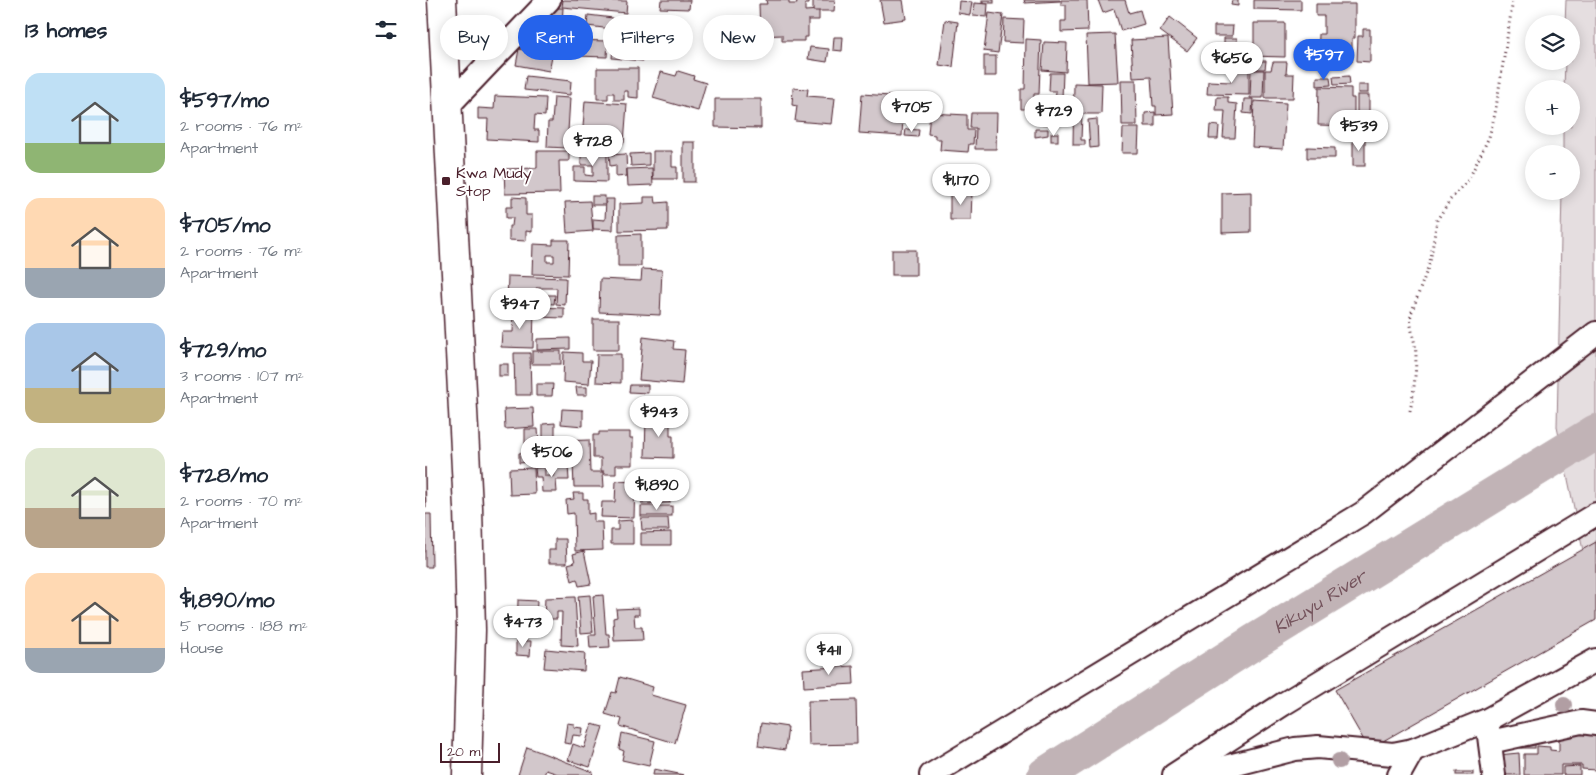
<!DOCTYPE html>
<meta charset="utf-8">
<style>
:root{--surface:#fff;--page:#f6f6f7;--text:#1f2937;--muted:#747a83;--accent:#2563eb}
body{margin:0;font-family:"Architects Daughter",sans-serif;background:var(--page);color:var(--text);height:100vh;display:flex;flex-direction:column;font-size:19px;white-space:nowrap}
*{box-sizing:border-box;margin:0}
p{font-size:16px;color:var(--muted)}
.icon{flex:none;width:28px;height:28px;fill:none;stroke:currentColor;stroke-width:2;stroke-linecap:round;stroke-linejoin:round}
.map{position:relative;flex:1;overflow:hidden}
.sheet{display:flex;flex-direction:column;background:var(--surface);width:425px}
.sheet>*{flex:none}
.top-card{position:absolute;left:15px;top:15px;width:475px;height:45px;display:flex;gap:10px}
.fabs{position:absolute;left:1100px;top:15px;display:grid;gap:10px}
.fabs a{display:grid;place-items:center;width:55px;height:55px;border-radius:50%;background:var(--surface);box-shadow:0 2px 12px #0003;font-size:25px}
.scale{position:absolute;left:15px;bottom:12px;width:60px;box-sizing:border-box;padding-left:5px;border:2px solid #4a1f2b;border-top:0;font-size:14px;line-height:18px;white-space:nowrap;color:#4a1f2b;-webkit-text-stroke:4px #fff;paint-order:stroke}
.price{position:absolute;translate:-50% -42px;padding:0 11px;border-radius:18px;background:#fff;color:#222;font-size:16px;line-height:32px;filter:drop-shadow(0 1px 2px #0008)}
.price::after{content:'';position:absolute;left:50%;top:30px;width:15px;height:11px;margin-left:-8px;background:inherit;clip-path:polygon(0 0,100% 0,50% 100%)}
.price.on{background:var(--accent);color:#fff}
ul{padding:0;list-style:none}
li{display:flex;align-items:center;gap:15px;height:125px;padding:0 25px}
li span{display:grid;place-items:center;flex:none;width:140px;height:100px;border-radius:15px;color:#555}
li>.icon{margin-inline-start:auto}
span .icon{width:60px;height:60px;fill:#fffc;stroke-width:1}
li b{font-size:21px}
h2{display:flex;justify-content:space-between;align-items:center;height:60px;padding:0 25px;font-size:21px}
.chip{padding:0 18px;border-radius:22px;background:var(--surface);box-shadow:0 2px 12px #0003;font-size:18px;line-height:45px}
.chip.on{background:var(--accent);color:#fff}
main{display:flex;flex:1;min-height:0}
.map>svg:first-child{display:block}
</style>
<main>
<section class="sheet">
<h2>13 homes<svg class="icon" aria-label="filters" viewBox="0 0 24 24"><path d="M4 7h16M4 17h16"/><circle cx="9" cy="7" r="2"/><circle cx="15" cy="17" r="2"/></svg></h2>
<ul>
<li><span style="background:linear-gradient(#bfe0f5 70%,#8fb573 0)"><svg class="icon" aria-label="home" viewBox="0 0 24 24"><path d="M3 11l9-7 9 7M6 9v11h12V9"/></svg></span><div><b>$597/mo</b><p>2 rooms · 76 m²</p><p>Apartment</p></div></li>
<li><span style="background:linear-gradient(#ffd9b3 70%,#9aa5b1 0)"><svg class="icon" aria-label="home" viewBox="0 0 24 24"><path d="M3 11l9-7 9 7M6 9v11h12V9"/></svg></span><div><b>$705/mo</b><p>2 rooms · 76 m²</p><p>Apartment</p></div></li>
<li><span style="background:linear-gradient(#a9c7e8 65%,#c2b280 0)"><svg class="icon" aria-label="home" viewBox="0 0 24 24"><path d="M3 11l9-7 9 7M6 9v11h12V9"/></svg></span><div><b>$729/mo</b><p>3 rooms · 107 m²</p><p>Apartment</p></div></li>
<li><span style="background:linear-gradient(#dfe7d0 60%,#b9a48a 0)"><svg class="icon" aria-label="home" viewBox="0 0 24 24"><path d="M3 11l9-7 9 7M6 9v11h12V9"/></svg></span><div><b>$728/mo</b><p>2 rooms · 70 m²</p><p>Apartment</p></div></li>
<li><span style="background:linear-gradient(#ffd9b3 75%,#9aa5b1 0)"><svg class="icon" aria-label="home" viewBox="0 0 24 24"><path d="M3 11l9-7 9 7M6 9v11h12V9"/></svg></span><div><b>$1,890/mo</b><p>5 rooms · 188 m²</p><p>House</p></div></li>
</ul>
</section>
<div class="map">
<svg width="1171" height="775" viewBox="0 0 1171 775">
<rect width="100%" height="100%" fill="#fff"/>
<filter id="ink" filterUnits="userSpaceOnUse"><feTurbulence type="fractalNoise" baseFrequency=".02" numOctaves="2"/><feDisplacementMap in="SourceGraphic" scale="10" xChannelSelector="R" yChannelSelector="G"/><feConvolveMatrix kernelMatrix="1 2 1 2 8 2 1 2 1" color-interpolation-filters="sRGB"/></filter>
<g filter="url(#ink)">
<!-- green -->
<path fill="#e5dee0" stroke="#987e86" d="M1141,0H1171V574L1160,560L1132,427L1137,191H1146V154H1138V126H1146V89H1139L1140,61H1146V24H1140Z"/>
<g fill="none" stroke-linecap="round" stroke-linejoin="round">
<!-- river -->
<path stroke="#c1b3b6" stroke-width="36" id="s1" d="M620,775L829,642L1171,432"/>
</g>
<!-- building -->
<g fill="#d2c7cb" stroke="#4a1f2b" fill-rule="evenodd">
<path d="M138,0L202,1L201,13L137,7Z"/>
<path d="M236,0H265L264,9L235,8Z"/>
<path d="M341,0H364V4H372L371,0H384V4H380V11L394,10V20H383V37H379V41H357V35L335,36L334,4H342Z"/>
<path d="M388,0H410L409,11H388Z"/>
<path d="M455,0H478L481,19L459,22Z"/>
<rect x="557" y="0" width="12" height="3"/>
<path d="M599,0H635V1L600,3Z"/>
<path d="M636,0H662L663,31L636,32V21H641V5H636Z"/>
<path d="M673,0H700L704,13L715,10L719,24L696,31L689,9L678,13Z"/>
<path d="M807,0H813V6L806,5Z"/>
<path d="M829,0H876V10L829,9Z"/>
<path d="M534,1L547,2L545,15L533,13Z"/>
<path d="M549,3L563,4L562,17L548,16Z"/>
<path d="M891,4H930V38H927V62H893L894,34H899V16H891Z"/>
<path d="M120,8H138L137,23H146V40L183,41L182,57L119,55Z"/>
<path d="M564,13L578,15L573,53L559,51Z"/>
<path d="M163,15L188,18L187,29L162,26Z"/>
<path d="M745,17L772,38L762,51L735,31Z"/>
<path d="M579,19L599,20L598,43L578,42Z"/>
<path d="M520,20L533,22L528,67L514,65Z"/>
<path d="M57,22L73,24L72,35L55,33Z"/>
<path d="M829,23H860V57L825,56V44H829Z"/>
<path d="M789,26H808L807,36H789Z"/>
<path d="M938,29H945V62L932,61L933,36H938Z"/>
<path d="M234,32L256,38L250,58L228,52Z"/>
<path d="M690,34L693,82L663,83L661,35Z"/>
<path d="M409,37H418L417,51L408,50Z"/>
<path d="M189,38L220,41L218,61L187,58Z"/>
<path d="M743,38L748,114L731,115V106H728L726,77L708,78L706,40Z"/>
<path d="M799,38H812V64H799V58H795V46H799Z"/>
<path d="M601,39L616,40L614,94H609V109H596V89H600Z"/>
<rect x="49" y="40" width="10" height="8"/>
<path d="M619,42L642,43L641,72L617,70Z"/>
<path d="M385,47L404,49L402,62L383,59Z"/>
<path d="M94,49L127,56L124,71L91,65Z"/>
<rect x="559" y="56" width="12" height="20"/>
<path d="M831,61H841L840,69H831Z"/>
<path d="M848,62H862L861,74H869L868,98H840V70H846Z"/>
<path d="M172,68H213V98L203,97V91H199V100H189V93H183V99H172Z"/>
<path d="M807,68H824V95L782,94L783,81L806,82Z"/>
<path d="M826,70H839L838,98H825Z"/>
<path d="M253,71L269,76L268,79L281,83L273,111L228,98L236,72L251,76Z"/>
<path d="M625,73H638L636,124H611V101H630L631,91H624Z"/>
<path d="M101,76L146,81L145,95L99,90Z"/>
<path d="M924,76L925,84L909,85L908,77Z"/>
<path d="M892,77H905L906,85L892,86Z"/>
<path d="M696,80H711L712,125H697Z"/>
<path d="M649,83L677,84L676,114H657L656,140H660V145H648Z"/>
<rect x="933" y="85" width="10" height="8"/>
<path d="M894,87L926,88V98H929V118H925V126L893,125Z"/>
<path d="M368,88L383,89L382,96L410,98L407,124L370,121L372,106L367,105Z"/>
<path d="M437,94L479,97L477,136L434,133Z"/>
<rect x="932" y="95" width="12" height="39"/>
<path d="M70,96L121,98L120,116L110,115L109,130H114V142L62,139L63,119H53V108L69,109Z"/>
<path d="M129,97L145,98L142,148L122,147L123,122H127Z"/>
<path d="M792,97H803V103L812,104L810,138H798L800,111H791Z"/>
<path d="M290,99H336V128L290,127Z"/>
<path d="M819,99H828L827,114L818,113Z"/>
<path d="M160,101L202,104L199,143L157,140Z"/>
<path d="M829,101L861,103L858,149L827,147Z"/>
<path d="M730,112V126H720V113Z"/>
<path d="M505,113L542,115V130H549L548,144H544L543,152L515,150L516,139H510V135L503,134Z"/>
<path d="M546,113H572L571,149H550L551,128H545Z"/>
<path d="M672,119L673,147L665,148L663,120Z"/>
<path d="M785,125L794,126L793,139H784Z"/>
<path d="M698,128H714L713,153H697Z"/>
<path d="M481,129L494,130L493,137L480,136Z"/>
<path d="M610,129H623V135L610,137Z"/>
<rect x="626" y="133" width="7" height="8"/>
<rect x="928" y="138" width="12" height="28"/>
<rect x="258" y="142" width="12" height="40"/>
<path d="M882,147L910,148V158H882Z"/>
<path d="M112,151H144V161H134L135,193L80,194L79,169L112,168Z"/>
<path d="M228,151H247V167H252V179H228Z"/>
<path d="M156,152H182V182L149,181V167H160V175L168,176V165H156Z"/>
<path d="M224,153V165L206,166L205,154Z"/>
<path d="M201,154L202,176L191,177V165L185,166L184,155Z"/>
<path d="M227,168L228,185L203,186L202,169Z"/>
<path d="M525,192H547L546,220H525Z"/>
<path d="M826,192V232L797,233V193Z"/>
<rect x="167" y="196" width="13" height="9"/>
<path d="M87,197L101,198V215H107V232L101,231V241L84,240V226H87L88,218H81V207H87Z"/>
<path d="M219,197H230L231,203L243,202V230L194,231V204L219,203Z"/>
<path d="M181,199H189L188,230L168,229V219L180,220Z"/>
<path d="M165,201L168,231L142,233L140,202Z"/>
<path d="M216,234V266H193V235Z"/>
<path d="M128,240H144L143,275L107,274L108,244L128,245ZM122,255H129V262H122Z"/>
<rect x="467" y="250" width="24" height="25"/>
<path d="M217,269L237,270L235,315L174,312L175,279L216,281Z"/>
<path d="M83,276L141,278L140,305L131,304L132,288H111L110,303L82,302Z"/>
<path d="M118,295H130L129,304L117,303Z"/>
<path d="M111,307L139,308V318L111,317Z"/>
<path d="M89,308L109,309L108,348L76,347L77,332H88Z"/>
<rect x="168" y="319" width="26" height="31"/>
<path d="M218,337L249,341L248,349L260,350L257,384L214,380Z"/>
<path d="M145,338V349L112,350V339Z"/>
<rect x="107" y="351" width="29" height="13"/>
<path d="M139,352L157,353V361H166L164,384L138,382Z"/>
<path d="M89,353H105L106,395H90Z"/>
<path d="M172,354H196V383L171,382Z"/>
<rect x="74" y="364" width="9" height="12"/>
<path d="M111,384H128L127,396H111Z"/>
<path d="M205,385H223V393L204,392Z"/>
<path d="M151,387H162V395H152Z"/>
<path d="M108,408L109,427L80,429L79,409Z"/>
<path d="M137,409L158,410V426L136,424Z"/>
<path d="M221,417H245V436H248V458L220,457Z"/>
<path d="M130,423V439H118V424Z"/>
<path d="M100,429H113L114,444H100Z"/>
<path d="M174,432H205V438H208V465H191V474H179V471H176V458H168V435H174Z"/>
<path d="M164,440L165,472H178L179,487H149L148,463H138L137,441Z"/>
<path d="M135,444L136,462L113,463V445Z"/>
<path d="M105,452V462L94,463V453Z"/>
<path d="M143,465L144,480H131L132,492H117L116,477H111L110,468L120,467V476H129L128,466Z"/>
<path d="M0,467L1,507H0Z"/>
<path d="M109,468L110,494L85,495L84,469Z"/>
<path d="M191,481L210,482L209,518L176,517L177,502H190Z"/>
<path d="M244,492L245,503L217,504L216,493Z"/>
<path d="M148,493H158V499H163V514L169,513V522H177L178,550L150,551L149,513L142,514L141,500L149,499Z"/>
<rect x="216" y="506" width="31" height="10"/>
<path d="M0,514H6L7,567H0Z"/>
<path d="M216,518H243L244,530H217Z"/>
<path d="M208,520V544H186V530H193V521Z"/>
<path d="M246,532V545H216V533Z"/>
<path d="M130,539H141L142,563H124V550H130Z"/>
<path d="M1171,542V620L944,749L910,690Z"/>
<path d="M159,551L166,584L154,586L152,579L147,581L143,564L150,562L148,554Z"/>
<path d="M165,595L168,632L156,633L153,596Z"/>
<path d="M178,595L181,634H184L185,647L165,648L164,635H171L168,596Z"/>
<path d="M150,597L153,646L136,645L137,612H132V619H119L120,598Z"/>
<path d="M93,600L112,601L111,620H103L102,636H92Z"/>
<path d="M214,608V615H209L210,627H217L218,640L189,641L188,618L192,617L191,609Z"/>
<path d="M91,641H106L105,656L91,655Z"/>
<path d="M121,649L160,653L159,671L119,668Z"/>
<path d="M428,666L429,684L379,687L378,669Z"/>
<path d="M195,677L228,687L226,695L261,705L250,743L195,726L197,719L180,714L187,692L191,693Z"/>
<path d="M431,700L432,744L384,745L383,701Z"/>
<path d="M142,723L149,724V727L158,728L157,736L148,735L146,744L139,743Z"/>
<path d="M336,723L363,727L360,750L333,746Z"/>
<path d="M167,724L178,727L165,767L143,760L148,744L159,748Z"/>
<path d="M1134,731H1171V770L1157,769V765H1136V775H1099V754H1112V746L1125,747V750L1134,751Z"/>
<path d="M197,733L230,741L224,766L197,760L199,751L194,749Z"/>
<rect x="1095" y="739" width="15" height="9"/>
<path d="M102,747L168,772L167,775H136L121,770L119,775H93Z"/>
<path d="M1094,753L1095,775H1079L1073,755Z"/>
<path d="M1155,766V775H1138V767Z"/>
<path d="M229,769L259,775H228Z"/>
<rect x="1031" y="772" width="17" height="3"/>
</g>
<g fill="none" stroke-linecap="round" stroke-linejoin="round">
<defs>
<g id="minor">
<path d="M24,105L124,0"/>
<path d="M1063,728L1069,775"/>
<path d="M1065,742L1156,722L1171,724"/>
<path d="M506,775L938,513L1171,333"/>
<path d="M749,775L860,703L1171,514"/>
<path d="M769,775L870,749L893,747L968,754L988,750L1062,720L1171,660"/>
<path d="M974,775L988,750"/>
</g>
<path id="trunk" d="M17,0L43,508L46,630L42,775"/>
</defs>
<!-- minor casing -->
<use href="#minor" stroke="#4a1f2b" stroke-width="26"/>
<!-- trunk casing -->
<use href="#trunk" stroke="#4a1f2b" stroke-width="31"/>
<!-- path -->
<path stroke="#4a1f2b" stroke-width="3" stroke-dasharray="1 4" stroke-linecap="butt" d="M985,411C989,392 991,372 991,353C990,339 984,327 986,314L1005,262L1012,220L1025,200L1044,179L1064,137L1070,114L1088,0"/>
<!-- minor -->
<use href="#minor" stroke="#fff" stroke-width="22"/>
<!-- trunk -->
<use href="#trunk" stroke="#fff" stroke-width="28"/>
</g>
<!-- trees -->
<g fill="#b19ea3">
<circle cx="1139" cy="705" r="8"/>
<circle cx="914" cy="761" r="8"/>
</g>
</g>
<!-- markers -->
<rect fill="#4a1f2b" stroke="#fff" stroke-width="2" x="16" y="176" width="10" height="10" rx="2.5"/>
<g text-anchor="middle" stroke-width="4" stroke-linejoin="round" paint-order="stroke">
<!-- poi labels -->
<g font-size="16" fill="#4a1f2b" stroke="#fff" text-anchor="start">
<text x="31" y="178">Kwa Mudy<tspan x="31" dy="18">Stop</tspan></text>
</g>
<!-- water labels -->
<g font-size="18" font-style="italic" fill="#74535c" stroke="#fff">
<text dy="6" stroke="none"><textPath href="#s1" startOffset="325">Kikuyu River</textPath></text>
</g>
</g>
</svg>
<div class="fabs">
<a><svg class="icon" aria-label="layers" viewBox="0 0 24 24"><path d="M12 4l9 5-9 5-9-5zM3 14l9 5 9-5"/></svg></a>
<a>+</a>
<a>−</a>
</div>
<div class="scale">20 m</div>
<b class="price on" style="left:899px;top:81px">$597</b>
<b class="price" style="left:807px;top:84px">$656</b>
<b class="price" style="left:487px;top:133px">$705</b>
<b class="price" style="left:629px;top:137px">$729</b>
<b class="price" style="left:934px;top:152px">$539</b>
<b class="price" style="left:168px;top:167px">$728</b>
<b class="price" style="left:536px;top:206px">$1,170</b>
<b class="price" style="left:95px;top:330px">$947</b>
<b class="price" style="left:234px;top:438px">$943</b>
<b class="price" style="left:127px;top:478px">$506</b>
<b class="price" style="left:232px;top:511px">$1,890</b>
<b class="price" style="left:98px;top:648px">$473</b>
<b class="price" style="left:404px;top:676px">$411</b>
<div class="top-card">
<a class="chip">Buy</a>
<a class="chip on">Rent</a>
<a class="chip">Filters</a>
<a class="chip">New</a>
</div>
</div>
</main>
